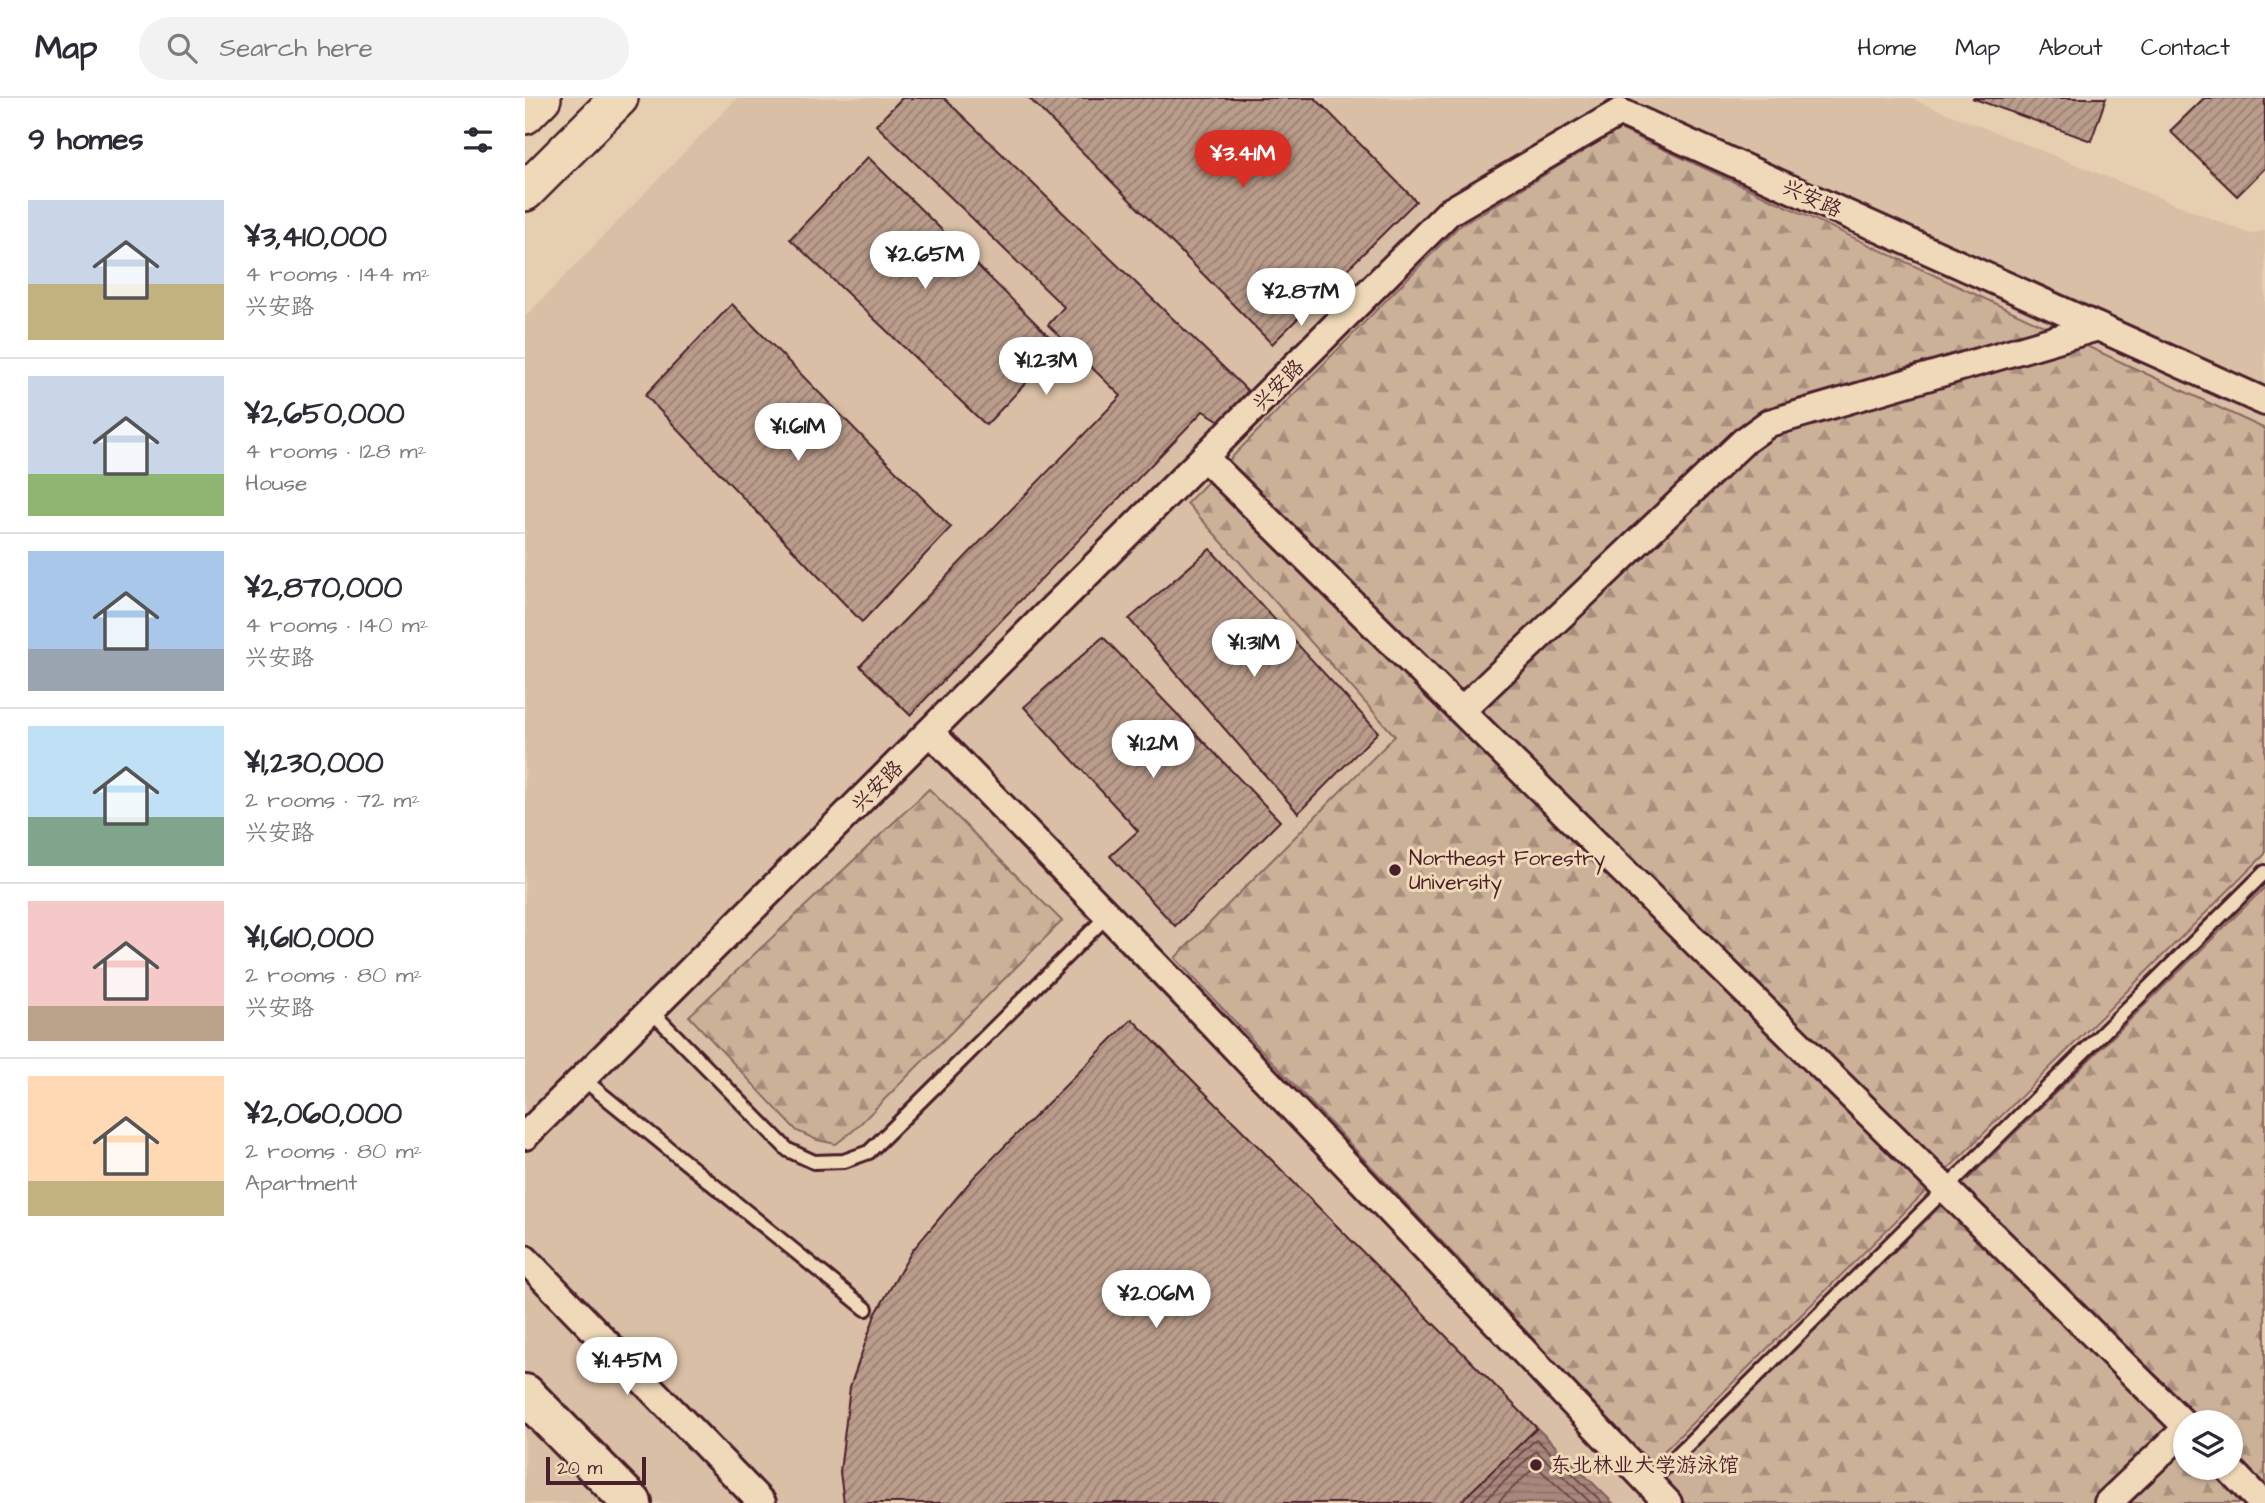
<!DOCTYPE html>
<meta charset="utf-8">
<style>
:root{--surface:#fff;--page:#f2f2f3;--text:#2b2b33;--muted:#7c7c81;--line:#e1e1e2;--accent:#d93025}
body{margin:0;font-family:"Architects Daughter","LXGW WenKai TC",sans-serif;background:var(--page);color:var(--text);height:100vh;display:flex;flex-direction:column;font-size:26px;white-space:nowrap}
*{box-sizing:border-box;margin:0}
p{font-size:23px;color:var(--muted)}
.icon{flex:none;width:38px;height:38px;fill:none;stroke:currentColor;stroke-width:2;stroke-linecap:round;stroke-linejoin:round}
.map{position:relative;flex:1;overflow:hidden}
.details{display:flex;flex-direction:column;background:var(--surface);width:525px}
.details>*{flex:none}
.buttons{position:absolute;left:1648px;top:1312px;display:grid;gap:14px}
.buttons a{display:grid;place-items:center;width:70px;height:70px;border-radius:50%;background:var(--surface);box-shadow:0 2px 5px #0004;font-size:35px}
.scale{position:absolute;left:21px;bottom:18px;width:100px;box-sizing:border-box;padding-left:7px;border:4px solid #4a1f2b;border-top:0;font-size:19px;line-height:24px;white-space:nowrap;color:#4a1f2b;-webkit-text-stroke:5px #f0d9b8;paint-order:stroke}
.price{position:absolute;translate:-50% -60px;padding:0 16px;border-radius:24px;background:#fff;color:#222;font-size:23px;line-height:46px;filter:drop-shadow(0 2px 4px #0008)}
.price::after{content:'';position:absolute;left:50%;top:42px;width:21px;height:16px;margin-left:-10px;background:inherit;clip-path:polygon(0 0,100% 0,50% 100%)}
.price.on{background:var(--accent);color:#fff}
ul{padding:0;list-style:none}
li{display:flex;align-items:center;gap:21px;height:175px;padding:0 28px}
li+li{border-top:2px solid var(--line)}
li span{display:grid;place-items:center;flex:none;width:196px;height:140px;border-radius:0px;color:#555}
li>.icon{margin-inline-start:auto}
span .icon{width:84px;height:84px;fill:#fffc;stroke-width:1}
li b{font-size:30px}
h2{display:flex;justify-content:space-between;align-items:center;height:84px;padding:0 28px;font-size:30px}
header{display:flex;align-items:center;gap:42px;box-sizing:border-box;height:98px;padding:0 35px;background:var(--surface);border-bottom:2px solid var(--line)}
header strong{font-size:33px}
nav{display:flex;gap:38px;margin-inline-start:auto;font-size:24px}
.search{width:490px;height:63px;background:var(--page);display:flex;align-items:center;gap:18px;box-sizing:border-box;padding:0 24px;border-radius:38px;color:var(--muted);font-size:26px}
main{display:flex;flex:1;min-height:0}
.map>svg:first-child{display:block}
</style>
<header>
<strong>Map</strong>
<div class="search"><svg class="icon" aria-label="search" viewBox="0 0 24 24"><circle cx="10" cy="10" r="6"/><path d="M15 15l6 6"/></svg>Search here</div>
<nav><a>Home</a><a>Map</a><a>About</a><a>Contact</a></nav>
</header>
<main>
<section class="details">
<h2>9 homes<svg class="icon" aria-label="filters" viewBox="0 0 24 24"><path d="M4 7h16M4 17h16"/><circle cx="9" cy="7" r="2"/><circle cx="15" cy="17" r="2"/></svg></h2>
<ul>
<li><span style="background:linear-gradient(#c9d6e8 60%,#c2b280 0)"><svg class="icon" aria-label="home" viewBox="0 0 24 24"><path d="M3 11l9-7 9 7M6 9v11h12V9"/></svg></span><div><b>¥3,410,000</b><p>4 rooms · 144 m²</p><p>兴安路</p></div></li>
<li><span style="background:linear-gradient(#c9d6e8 70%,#8fb573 0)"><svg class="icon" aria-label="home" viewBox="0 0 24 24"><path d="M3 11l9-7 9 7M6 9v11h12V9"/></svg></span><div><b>¥2,650,000</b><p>4 rooms · 128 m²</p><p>House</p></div></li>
<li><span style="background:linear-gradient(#a9c7e8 70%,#9aa5b1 0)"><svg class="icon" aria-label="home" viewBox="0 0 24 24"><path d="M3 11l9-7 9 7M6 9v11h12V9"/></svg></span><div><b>¥2,870,000</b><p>4 rooms · 140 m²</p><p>兴安路</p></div></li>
<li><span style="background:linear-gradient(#bfe0f5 65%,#7fa58c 0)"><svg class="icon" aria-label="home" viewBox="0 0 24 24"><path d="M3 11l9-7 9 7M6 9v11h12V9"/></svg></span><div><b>¥1,230,000</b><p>2 rooms · 72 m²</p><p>兴安路</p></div></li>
<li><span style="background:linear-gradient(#f6c9c9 75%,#b9a48a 0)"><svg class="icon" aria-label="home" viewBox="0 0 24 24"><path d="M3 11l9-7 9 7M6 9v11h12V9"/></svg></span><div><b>¥1,610,000</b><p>2 rooms · 80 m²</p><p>兴安路</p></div></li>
<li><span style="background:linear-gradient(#ffd9b3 75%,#c2b280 0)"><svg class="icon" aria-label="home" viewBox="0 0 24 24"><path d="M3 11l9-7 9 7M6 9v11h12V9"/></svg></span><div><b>¥2,060,000</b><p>2 rooms · 80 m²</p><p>Apartment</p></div></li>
</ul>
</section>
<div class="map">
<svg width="1740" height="1405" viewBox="0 0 1740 1405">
<defs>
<pattern id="forest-firs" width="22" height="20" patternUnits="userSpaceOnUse" patternTransform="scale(1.75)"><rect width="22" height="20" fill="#ccb199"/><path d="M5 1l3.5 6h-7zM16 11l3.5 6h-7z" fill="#a88f7d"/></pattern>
<pattern id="water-rules" width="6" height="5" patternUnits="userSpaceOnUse" patternTransform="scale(1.75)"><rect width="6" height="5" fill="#a8887b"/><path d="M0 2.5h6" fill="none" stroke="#8b6f65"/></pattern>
<pattern id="building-hatch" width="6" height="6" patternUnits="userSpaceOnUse" patternTransform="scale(1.75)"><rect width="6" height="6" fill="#ba9d8b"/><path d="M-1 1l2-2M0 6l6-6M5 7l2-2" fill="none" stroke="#997f72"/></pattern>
</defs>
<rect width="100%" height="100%" fill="#e6ceb0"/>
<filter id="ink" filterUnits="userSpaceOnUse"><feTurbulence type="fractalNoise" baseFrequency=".0143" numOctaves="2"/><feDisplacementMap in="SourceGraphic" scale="14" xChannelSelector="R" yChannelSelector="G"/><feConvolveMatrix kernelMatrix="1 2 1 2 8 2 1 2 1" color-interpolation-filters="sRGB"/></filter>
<g filter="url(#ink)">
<!-- built -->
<path fill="#d9bfa5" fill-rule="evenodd" d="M212,0H1384L1725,136L1740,132V1405H0V219ZM1661,1325H1706V1370H1661Z"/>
<!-- forest -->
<g fill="url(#forest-firs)" stroke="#8b6862" stroke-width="2" fill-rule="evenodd">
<path d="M1095,31L1740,331V756L1126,1366L650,860L870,638L662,405L932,130Z"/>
<path d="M404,691L537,823L329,1032L311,1046L292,1042L272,1033L164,918Z"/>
<path d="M1740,789V1405H1154L1134,1385ZM1661,1325H1706V1370H1661Z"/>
</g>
<!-- water -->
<path fill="url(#water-rules)" stroke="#825e5b" stroke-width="2" d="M1012,1330L1088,1405H934Z"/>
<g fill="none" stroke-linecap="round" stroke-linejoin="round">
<!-- shore -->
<g stroke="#70494b" stroke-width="2">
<path d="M944,1405L1011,1341L1078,1405"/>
<path d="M957,1405L1011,1353L1066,1405"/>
<path d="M972,1405L1011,1368L1051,1405"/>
</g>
</g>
<!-- building -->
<g fill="url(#building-hatch)" stroke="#4a1f2b" stroke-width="2">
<path d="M377,0H419L723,293L695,323L678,313L385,617L335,568L596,298L523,227L539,209L351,27Z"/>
<path d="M504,0H790L891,103L747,246Z"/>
<path d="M1447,0H1581L1566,43Z"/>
<path d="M1679,0H1740V70L1712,98L1645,33Z"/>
<path d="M343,59L535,249L461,327L265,141Z"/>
<path d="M207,206L426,429L337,524L120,297Z"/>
<path d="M685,451L853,634L773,715L604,521Z"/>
<path d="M578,539L755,723L650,828L585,758L613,733L499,609Z"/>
<path d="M607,921L1012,1330L934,1405H319L315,1374L325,1289L350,1217L387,1153L449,1079Z"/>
</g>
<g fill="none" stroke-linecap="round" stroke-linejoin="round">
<defs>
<g id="lane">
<path d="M126,913L263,1052L289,1064L319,1063L344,1054L582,818"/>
<path d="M58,981L341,1211"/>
<path d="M1124,1385L1740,774"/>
</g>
<g id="street">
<path d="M680,360L1661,1328"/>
<path d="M937,612L1219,343L1244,325L1573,229"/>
<path d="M405,634L662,899L1143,1405"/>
<path d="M0,1038L924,114L1095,14L1740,304"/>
<path d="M0,1161L237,1405"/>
<path d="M1703,1370L1737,1405"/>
<path d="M1583,1405L1661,1331"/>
</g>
<g id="secondary">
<path d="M0,17L17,0"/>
<path d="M0,94L94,0"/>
</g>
<path id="primary" d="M0,1296L107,1405"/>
</defs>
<!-- lane casing -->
<use href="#lane" stroke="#4a1f2b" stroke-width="18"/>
<!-- street casing -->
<use href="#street" stroke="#4a1f2b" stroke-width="32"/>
<!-- secondary casing -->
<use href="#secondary" stroke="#4a1f2b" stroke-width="42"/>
<!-- primary casing -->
<use href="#primary" stroke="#4a1f2b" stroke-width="44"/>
<!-- lane -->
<use href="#lane" stroke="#f0d9b8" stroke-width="12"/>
<!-- street -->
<use href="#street" stroke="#f0d9b8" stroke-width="26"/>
<!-- secondary -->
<use href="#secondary" stroke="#f0d9b8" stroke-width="37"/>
<!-- primary -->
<use href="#primary" stroke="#f0d9b8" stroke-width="38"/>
</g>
</g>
<!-- markers -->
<g fill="#4a1f2b" stroke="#f0d9b8" stroke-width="2.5">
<circle cx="870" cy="772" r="7"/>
<circle cx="1011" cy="1367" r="7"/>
</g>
<g text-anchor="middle" stroke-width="6" stroke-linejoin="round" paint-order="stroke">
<!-- street labels -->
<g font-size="21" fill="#4a1f2b" stroke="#f0d9b8">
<text transform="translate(1287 100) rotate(24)" y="7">兴安路</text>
<text transform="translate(753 287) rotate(-45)" y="7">兴安路</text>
<text transform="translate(352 688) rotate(-45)" y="7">兴安路</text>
</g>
<!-- poi labels -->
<g font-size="21" fill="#4a1f2b" stroke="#f0d9b8" text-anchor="start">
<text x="884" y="767">Northeast Forestry<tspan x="884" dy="24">University</tspan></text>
<text x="1025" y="1374">东北林业大学游泳馆</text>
</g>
</g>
</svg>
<div class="buttons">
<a><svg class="icon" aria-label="layers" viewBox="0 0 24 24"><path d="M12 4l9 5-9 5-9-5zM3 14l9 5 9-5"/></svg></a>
</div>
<div class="scale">20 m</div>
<b class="price on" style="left:718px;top:92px">¥3.41M</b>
<b class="price" style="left:400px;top:193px">¥2.65M</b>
<b class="price" style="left:776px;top:230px">¥2.87M</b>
<b class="price" style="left:521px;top:299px">¥1.23M</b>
<b class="price" style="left:273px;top:365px">¥1.61M</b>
<b class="price" style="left:729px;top:581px">¥1.31M</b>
<b class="price" style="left:628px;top:682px">¥1.2M</b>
<b class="price" style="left:631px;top:1232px">¥2.06M</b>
<b class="price" style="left:102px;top:1299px">¥1.45M</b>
</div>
</main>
